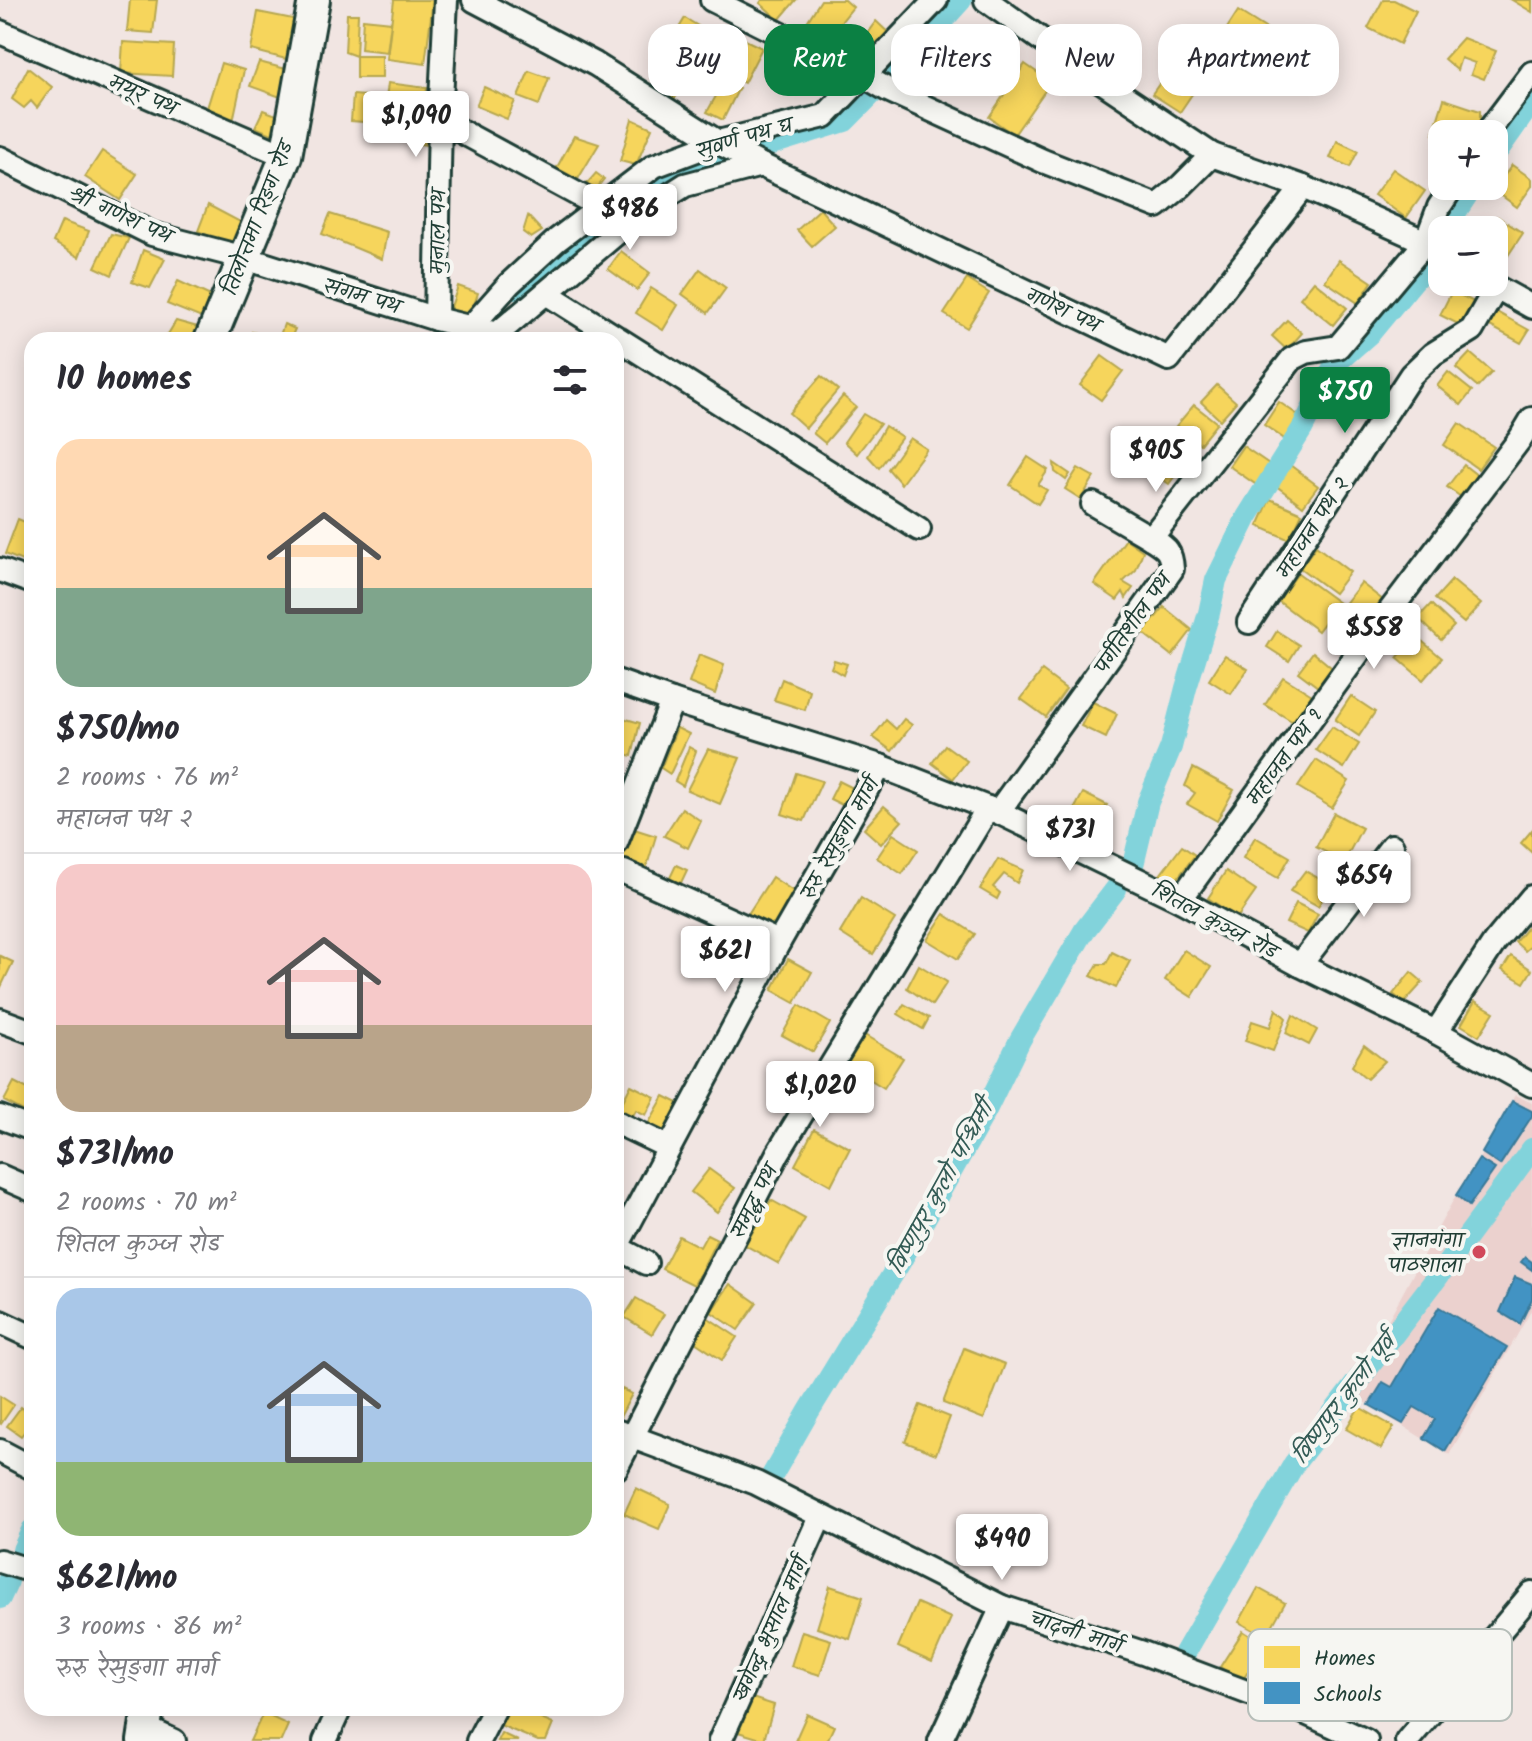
<!DOCTYPE html>
<meta charset="utf-8">
<style>
:root{--surface:#fff;--page:#f7f7f7;--text:#2b2b33;--muted:#7c7c81;--line:#e1e1e2;--accent:#0b8043}
body{margin:0;font-family:Kalam,"Playpen Sans Deva",sans-serif;background:var(--page);color:var(--text);height:100vh;display:flex;flex-direction:column;font-size:30px;white-space:nowrap}
*{box-sizing:border-box;margin:0}
p{font-size:26px;color:var(--muted)}
.icon{flex:none;width:44px;height:44px;fill:none;stroke:currentColor;stroke-width:2;stroke-linecap:round;stroke-linejoin:round}
.map{position:relative;flex:1;overflow:hidden}
.side{position:absolute;left:24px;top:332px;width:600px;height:1384px;display:flex;flex-direction:column;background:var(--surface);border-radius:24px;box-shadow:0 4px 20px #0003}
.side>*{flex:none}
.top-card{position:absolute;left:648px;top:24px;width:760px;height:72px;display:flex;gap:16px}
.controls{position:absolute;left:1428px;top:120px;display:grid;gap:16px}
.controls a{display:grid;place-items:center;width:80px;height:80px;border-radius:16px;background:var(--surface);box-shadow:0 4px 20px #0003;font-size:40px}
.price{position:absolute;translate:-50% -68px;padding:0 18px;border-radius:8px;background:#fff;color:#222;font-size:26px;line-height:52px;filter:drop-shadow(0 2px 4px #0008)}
.price::after{content:'';position:absolute;left:50%;top:48px;width:24px;height:18px;margin-left:-12px;background:inherit;clip-path:polygon(0 0,100% 0,50% 100%)}
.price.active{background:var(--accent);color:#fff}
ul{padding:0;list-style:none}
li{display:grid;align-content:center;gap:16px;height:424px;padding:0 32px}
li+li{border-top:2px solid var(--line)}
li span{display:grid;place-items:center;height:248px;border-radius:24px;color:#555}
li>.icon{margin-inline-start:auto}
span .icon{width:144px;height:144px;fill:#fffc;stroke-width:1}
li b{font-size:34px}
h2{display:flex;justify-content:space-between;align-items:center;height:96px;padding:0 32px;font-size:34px}
.chip{padding:0 28px;border-radius:24px;background:var(--surface);box-shadow:0 4px 20px #0003;font-size:28px;line-height:72px}
.chip.active{background:var(--accent);color:#fff}
.map>svg:first-child{display:block}
</style>
<div class="map">
<svg width="1532" height="1741" viewBox="0 0 1532 1741">
<rect width="100%" height="100%" fill="#f1e5e2"/>
<filter id="ink" filterUnits="userSpaceOnUse"><feTurbulence type="fractalNoise" baseFrequency=".0125" numOctaves="2"/><feDisplacementMap in="SourceGraphic" scale="16" xChannelSelector="R" yChannelSelector="G"/><feConvolveMatrix kernelMatrix="1 2 1 2 8 2 1 2 1" color-interpolation-filters="sRGB"/></filter>
<g filter="url(#ink)">
<!-- built -->
<path fill="#ebd1ce" d="M1515,1095L1532,1103V1309L1449,1455L1349,1392L1456,1195L1479,1159Z"/>
<!-- homes -->
<g fill="#f6d55c" stroke="#b6a750" stroke-width="2">
<path d="M130,0H157L153,33L127,31Z"/>
<path d="M394,0H433L425,64L387,59Z"/>
<path d="M762,0H796L779,20L760,3Z"/>
<path d="M821,0H845L853,7L825,42L803,28Z"/>
<path d="M1383,0H1394L1416,11L1400,44L1368,28Z"/>
<path d="M1512,0H1532V12Z"/>
<path d="M1238,11L1278,36L1254,73L1241,65L1230,81L1204,64Z"/>
<path d="M258,12L298,20L286,59L251,50Z"/>
<path d="M347,14H358L356,56L345,52Z"/>
<path d="M685,18L708,32L689,65L665,51Z"/>
<path d="M363,19L391,22L387,52L361,49Z"/>
<path d="M876,21L894,38L868,64L853,52Z"/>
<path d="M735,35L762,48L744,83L718,70Z"/>
<path d="M1463,38L1496,51L1484,79L1471,74L1475,63L1461,58L1457,70L1444,59Z"/>
<path d="M123,42L174,45L172,76L121,73Z"/>
<rect x="356" y="56" width="26" height="22"/>
<path d="M1176,60L1203,78L1180,112L1152,94Z"/>
<path d="M681,61L695,72L672,102L661,92Z"/>
<path d="M259,62L290,70L283,98L250,86Z"/>
<path d="M221,63L244,70L233,121L207,108Z"/>
<path d="M1025,64L1051,82L1014,135L989,117Z"/>
<path d="M28,68L52,87L37,108L31,101L24,108L12,99Z"/>
<path d="M529,71L549,78L539,105L518,97Z"/>
<path d="M725,80L739,88L723,120L707,112Z"/>
<path d="M388,83L427,88L424,111L385,106Z"/>
<path d="M484,87L515,101L507,119L476,106Z"/>
<path d="M353,95L378,97L376,123L351,121Z"/>
<path d="M1444,99L1480,111V122L1487,124L1484,134H1442V136L1433,134Z"/>
<path d="M263,110L282,117L277,136L255,127Z"/>
<path d="M385,119L430,126L427,145L382,138Z"/>
<path d="M632,119L652,128L636,165L620,161Z"/>
<path d="M574,136L599,144L578,179L555,171Z"/>
<path d="M1337,141L1358,151L1350,167L1330,158Z"/>
<path d="M102,151L137,174L120,200L85,177Z"/>
<path d="M1512,165L1532,179V186L1517,207L1494,190Z"/>
<path d="M1393,169L1425,191L1406,218L1374,195Z"/>
<path d="M596,173L604,179L592,194L584,187Z"/>
<path d="M208,205L248,226L234,247L198,231Z"/>
<path d="M820,209L835,226L812,246L797,230Z"/>
<path d="M330,214L387,232L382,259L322,234Z"/>
<path d="M528,216L542,231L531,238L523,232Z"/>
<path d="M1498,217L1523,233L1507,257L1497,250L1494,254V230H1490Z"/>
<path d="M62,221L89,231L79,257L53,242Z"/>
<path d="M111,234L129,238L112,275L95,267Z"/>
<path d="M143,250L165,259L150,288L132,282Z"/>
<path d="M621,251L650,273L637,290L608,269Z"/>
<path d="M1339,260L1372,282L1358,303L1325,281Z"/>
<path d="M700,269L726,288L708,313L682,294Z"/>
<path d="M967,279L989,293L967,328L944,314Z"/>
<path d="M178,281L215,298L204,319L167,304Z"/>
<path d="M1314,281L1347,308L1333,325L1300,298Z"/>
<path d="M458,286L478,293L470,317L450,310Z"/>
<path d="M651,288L678,305L663,330L636,313Z"/>
<path d="M1452,291L1474,302L1462,326L1440,315Z"/>
<path d="M1495,311L1529,330L1521,343L1488,325Z"/>
<path d="M1287,320L1302,333L1287,350L1272,336Z"/>
<path d="M176,321L201,328L195,340L165,339Z"/>
<path d="M284,324L295,329L290,340H251L252,332L279,338Z"/>
<path d="M1470,353L1492,372L1478,387L1456,368Z"/>
<path d="M1102,356L1123,371L1101,400L1080,385Z"/>
<path d="M1448,372L1472,391L1461,405L1437,386Z"/>
<path d="M821,376L838,390L806,428L789,413Z"/>
<path d="M1217,385L1236,402L1220,420L1201,402Z"/>
<path d="M843,396L856,407L825,443L813,433Z"/>
<path d="M1279,402L1301,417L1286,440L1264,425Z"/>
<path d="M1194,405L1217,423L1200,444L1176,426Z"/>
<path d="M863,414L880,424L857,454L844,442Z"/>
<path d="M1459,423L1494,447L1478,469L1444,445Z"/>
<path d="M885,426L902,437L879,468L868,456Z"/>
<path d="M910,438L927,449L901,484L888,469Z"/>
<path d="M1160,444L1185,462L1169,484L1144,467Z"/>
<path d="M1243,446L1275,468L1261,488L1229,466Z"/>
<path d="M1028,457L1048,470L1038,485L1047,490L1038,504L1010,485Z"/>
<path d="M1054,463L1070,474L1066,480L1055,472Z"/>
<path d="M1290,465L1318,486L1303,506L1275,485Z"/>
<path d="M1464,465L1478,476L1461,497L1447,487Z"/>
<path d="M1078,468L1094,477L1081,499L1065,489Z"/>
<path d="M1270,499L1302,513L1290,540L1258,526Z"/>
<path d="M18,519L32,525V565L5,554Z"/>
<path d="M1126,539L1143,551L1136,570L1123,582L1133,588L1126,598L1123,592L1117,600L1094,584Z"/>
<path d="M1316,546L1350,572L1334,593L1300,568Z"/>
<path d="M1298,573L1339,603L1318,631L1278,601Z"/>
<path d="M1452,580L1481,604L1464,623L1435,599Z"/>
<path d="M1361,583L1384,601L1367,623L1344,605Z"/>
<path d="M1431,604L1454,626L1441,640L1418,618Z"/>
<path d="M1164,607L1192,630L1172,656L1143,633Z"/>
<path d="M1277,631L1299,645L1289,661L1267,647Z"/>
<path d="M1416,636L1442,658L1423,680L1397,658Z"/>
<path d="M1313,652L1332,668L1318,687L1298,672Z"/>
<path d="M699,655L724,665L715,694L689,683Z"/>
<path d="M1225,655L1248,669L1231,694L1209,680Z"/>
<path d="M834,660L847,664L843,675L831,668Z"/>
<path d="M1042,671L1066,689L1046,717L1021,699Z"/>
<path d="M1283,677L1312,695L1295,723L1265,705Z"/>
<path d="M782,679L810,691L805,710L774,700Z"/>
<path d="M1351,696L1375,712L1359,736L1335,720Z"/>
<path d="M1093,702L1117,714L1106,738L1081,726Z"/>
<path d="M616,716L640,723L632,756L616,752Z"/>
<path d="M904,719L912,725L892,751L873,737L886,720L896,729Z"/>
<path d="M1332,727L1359,744L1344,768L1316,750Z"/>
<path d="M677,728L689,734L670,774L661,768Z"/>
<path d="M945,745L967,761L953,779L932,763Z"/>
<path d="M689,747L696,751L683,786L675,781Z"/>
<path d="M708,749L740,758L720,804L687,790Z"/>
<path d="M1316,760L1349,781L1332,808L1298,787Z"/>
<path d="M1193,768L1234,790L1217,821L1187,804L1195,793L1185,786Z"/>
<path d="M796,773L822,781L804,821L782,814Z"/>
<path d="M839,781L855,789L846,807L830,799Z"/>
<path d="M1083,793L1107,805L1085,841L1064,828Z"/>
<path d="M884,806L902,821L881,844L864,829Z"/>
<path d="M682,808L701,821L688,848L664,836Z"/>
<path d="M1334,813L1362,828L1344,862L1316,847Z"/>
<path d="M631,828L656,836L646,869L620,862Z"/>
<path d="M1532,830V853L1521,843Z"/>
<path d="M893,834L918,850L902,874L877,858Z"/>
<path d="M1255,837L1290,857L1278,878L1243,858Z"/>
<path d="M1182,846L1195,855L1173,884L1160,875Z"/>
<path d="M998,859L1023,870L1017,883L1004,874L993,887L1000,893L997,899L980,889Z"/>
<path d="M676,865L687,870L679,887L668,882Z"/>
<path d="M1226,871L1256,891L1237,918L1208,898Z"/>
<path d="M1305,871L1333,886L1318,906L1290,891Z"/>
<path d="M772,877L796,893L772,929L748,914Z"/>
<path d="M861,898L895,919L873,954L840,933Z"/>
<path d="M1296,903L1318,914L1308,933L1286,923Z"/>
<path d="M944,914L975,934L958,959L927,940Z"/>
<path d="M1530,924L1532,925V945L1525,951L1515,942Z"/>
<path d="M1184,950L1211,967L1192,997L1165,980Z"/>
<path d="M1112,952L1130,961L1116,988L1091,976L1098,964H1106Z"/>
<path d="M0,956L13,962L0,989Z"/>
<path d="M1511,956L1532,970L1524,983L1502,970Z"/>
<path d="M788,959L812,972L795,1003L772,990Z"/>
<path d="M919,965L947,982L932,1005L907,988Z"/>
<path d="M1411,972L1423,982L1404,1003L1393,994Z"/>
<path d="M1475,1001L1494,1012L1479,1036L1461,1025Z"/>
<path d="M904,1004L929,1018L923,1029L898,1014Z"/>
<path d="M799,1005L830,1023L813,1052L782,1035Z"/>
<path d="M1276,1009L1286,1018L1273,1051L1245,1041L1252,1021L1270,1027Z"/>
<path d="M1293,1015L1317,1030L1309,1045L1286,1033Z"/>
<path d="M863,1034L903,1058L884,1088L845,1064Z"/>
<path d="M1364,1045L1385,1061L1367,1079L1352,1066Z"/>
<path d="M14,1082L32,1091V1104L27,1113L4,1101Z"/>
<path d="M631,1085L655,1097L646,1115L636,1110L629,1123L616,1115Z"/>
<path d="M664,1096L680,1104L663,1134L647,1126Z"/>
<path d="M814,1129L850,1148L831,1185L795,1165Z"/>
<path d="M709,1169L735,1188L717,1212L691,1192Z"/>
<path d="M771,1200L805,1219L779,1264L745,1245Z"/>
<path d="M707,1234L717,1239L694,1285L662,1269L679,1236L700,1247Z"/>
<path d="M730,1284L757,1303L738,1330L711,1312Z"/>
<path d="M636,1298L664,1314L652,1334L624,1317Z"/>
<path d="M707,1317L737,1337L722,1360L692,1340Z"/>
<path d="M964,1348L1005,1364L984,1419L943,1403Z"/>
<path d="M616,1386L632,1394L618,1421L616,1420Z"/>
<path d="M0,1396L14,1405L1,1424L0,1423Z"/>
<path d="M920,1405L950,1417L936,1454L905,1442Z"/>
<path d="M21,1407L32,1415V1422L21,1436L7,1426Z"/>
<path d="M1359,1407L1394,1427L1381,1449L1346,1429Z"/>
<path d="M636,1488L670,1504L659,1529L624,1514Z"/>
<path d="M830,1586L863,1597L850,1639L817,1628Z"/>
<path d="M1258,1588L1285,1603L1266,1637L1239,1622Z"/>
<path d="M917,1603L951,1618L932,1662L898,1647Z"/>
<path d="M802,1631L831,1640L820,1675L791,1666Z"/>
<path d="M1243,1631L1265,1645L1242,1681L1220,1667Z"/>
<path d="M746,1696L774,1705L764,1740L735,1731Z"/>
<path d="M507,1708H515L553,1724L546,1741H538L500,1725Z"/>
<path d="M263,1713L288,1725L281,1741H250Z"/>
<path d="M807,1714L834,1726L827,1741H795Z"/>
<path d="M501,1733L518,1741H497Z"/>
</g>
<!-- schools -->
<g fill="#4393c3" stroke="#387998" stroke-width="2">
<path d="M1512,1101L1532,1111V1116L1500,1165L1482,1153Z"/>
<path d="M1479,1159L1495,1169L1469,1206L1456,1195Z"/>
<path d="M1525,1257L1532,1262V1270L1521,1262Z"/>
<path d="M1515,1277L1532,1284V1299L1520,1324L1500,1312Z"/>
<path d="M1439,1307L1507,1347L1445,1451L1424,1438L1435,1419L1414,1407L1403,1424L1369,1405L1383,1382L1392,1387Z"/>
</g>
<g fill="none" stroke-linecap="round" stroke-linejoin="round">
<!-- canal -->
<g stroke="#82d3db" stroke-width="22">
<path d="M1494,156L1532,102"/>
<path d="M1444,230L1473,186"/>
<path d="M514,289L678,173L845,121L923,42L961,0"/>
<path d="M1133,865L1148,802L1171,747L1186,688L1209,613L1216,580L1247,517L1302,429L1335,364L1371,332L1419,274L1426,262"/>
<path d="M765,1488L809,1411L899,1264L986,1110L1020,1040L1084,931L1116,889"/>
<path d="M23,1550L32,1530"/>
<path d="M0,1598L8,1581"/>
<path d="M1178,1665L1294,1464L1436,1279L1532,1149"/>
</g>
<defs>
<g id="street">
<path d="M474,0L595,64L718,142L761,165L1169,359L1303,187"/>
<path d="M712,0L866,77L888,90L1043,161L1157,206L1181,186L1212,155"/>
<path d="M986,0L1074,63L1212,155L1303,187L1426,242L1442,253"/>
<path d="M0,32L286,156"/>
<path d="M440,120L601,207"/>
<path d="M1486,134L1532,73"/>
<path d="M0,158L152,234L245,258L436,319L497,334L638,215L685,185L761,165"/>
<path d="M1487,282L1532,307"/>
<path d="M546,293L919,529"/>
<path d="M436,319L440,120L446,0"/>
<path d="M470,328L509,284L557,240L654,166L718,142L825,116L936,0"/>
<path d="M1093,504L1151,538"/>
<path d="M0,570L32,582"/>
<path d="M1249,622L1411,375L1433,354L1472,330L1496,288"/>
<path d="M616,681L672,701L880,766L998,812L1180,900L1300,965L1436,1032L1532,1085"/>
<path d="M998,812L1172,569C1171,550 1166,548 1151,538L1292,359L1306,352L1338,347L1426,242L1439,207L1453,186"/>
<path d="M616,843L672,701"/>
<path d="M616,873L624,872L779,942"/>
<path d="M1180,900L1364,645L1520,439L1532,419"/>
<path d="M1300,965L1392,846"/>
<path d="M0,1020L32,1032"/>
<path d="M1436,1032L1494,943L1532,897"/>
<path d="M0,1117L32,1129"/>
<path d="M616,1122L668,1147"/>
<path d="M0,1176L32,1190"/>
<path d="M616,1247L646,1263"/>
<path d="M616,1248L779,942L880,766"/>
<path d="M0,1322L32,1337"/>
<path d="M616,1431L756,1483L1002,1607L1143,1653L1249,1693L1291,1706L1366,1741"/>
<path d="M0,1451L32,1468"/>
<path d="M616,1468L778,1153L988,808"/>
<path d="M0,1561L32,1571"/>
<path d="M146,1728L174,1741"/>
<path d="M325,1741L340,1708"/>
<path d="M478,1741L495,1708"/>
<path d="M720,1741L820,1517"/>
<path d="M940,1741L1002,1607"/>
<path d="M1407,1741L1532,1593"/>
</g>
<g id="secondary">
<path d="M210,340L286,156L314,0"/>
<path d="M143,1741L148,1708"/>
</g>
</defs>
<!-- street casing -->
<use href="#street" stroke="#1f3d34" stroke-width="28"/>
<!-- secondary casing -->
<use href="#secondary" stroke="#1f3d34" stroke-width="36"/>
<!-- street -->
<use href="#street" stroke="#f6f6f2" stroke-width="22"/>
<!-- secondary -->
<use href="#secondary" stroke="#f6f6f2" stroke-width="30"/>
</g>
</g>
<!-- markers -->
<circle fill="#d1495b" stroke="#f6f6f2" stroke-width="3" cx="1479" cy="1252" r="8"/>
<g text-anchor="middle" stroke-width="8" stroke-linejoin="round" paint-order="stroke">
<!-- street labels -->
<g font-size="22" fill="#1f3d34" stroke="#f6f6f2">
<text transform="translate(143 94) rotate(24)" y="8">मयूर पथ</text>
<text transform="translate(744 137) rotate(-16)" y="8">सुवर्ण पथ घ</text>
<text transform="translate(120 214) rotate(24)" y="8">श्री गणेश पथ</text>
<text transform="translate(257 218) rotate(-69)" y="8">तिलोत्तमा रिङ्ग रोड</text>
<text transform="translate(437 232) rotate(-89)" y="8">मुनाल पथ</text>
<text transform="translate(362 295) rotate(17)" y="8">संगम पथ</text>
<text transform="translate(1063 309) rotate(25)" y="8">गणेश पथ</text>
<text transform="translate(1312 527) rotate(-57)" y="8">महाजन पथ २</text>
<text transform="translate(1132 623) rotate(-55)" y="8">पर्गतिशील पथ</text>
<text transform="translate(1284 756) rotate(-54)" y="8">महाजन पथ १</text>
<text transform="translate(839 838) rotate(-60)" y="8">रुरु रेसुङ्गा मार्ग</text>
<text transform="translate(1215 920) rotate(28)" y="8">शितल कुञ्ज रोड</text>
<text transform="translate(753 1201) rotate(-63)" y="8">समृद्ध पथ</text>
<text transform="translate(770 1629) rotate(-66)" y="8">खगेन्द्र भुसाल मार्ग</text>
<text transform="translate(1076 1631) rotate(18)" y="8">चादनी मार्ग</text>
</g>
<!-- poi labels -->
<g font-size="22" fill="#1f3d34" stroke="#f6f6f2" text-anchor="end">
<text x="1463" y="1247">ज्ञानगंगा<tspan x="1463" dy="25">पाठशाला</tspan></text>
</g>
<!-- water labels -->
<g font-size="24" font-style="italic" fill="#335b55" stroke="#f6f6f2">
<text transform="translate(940 1188) rotate(-61)" y="8">विष्णुपुर कुलो पश्चिमी</text>
<text transform="translate(1343 1399) rotate(-53)" y="8">विष्णुपुर कुलो पूर्व</text>
</g>
</g>
<!-- legend -->
<rect x="1248" y="1629" width="264" height="92" rx="12" fill="#f6f6f2" stroke="#b6beb9" stroke-width="2"/>
<rect x="1264" y="1646" width="36" height="22" fill="#f6d55c"/>
<rect x="1264" y="1682" width="36" height="22" fill="#4393c3"/>
<g font-size="22" fill="#1f3d34">
<text x="1314" y="1665">Homes</text>
<text x="1314" y="1701">Schools</text>
</g>
</svg>
<div class="controls">
<a>+</a>
<a>−</a>
</div>
<b class="price" style="left:416px;top:159px">$1,090</b>
<b class="price" style="left:630px;top:252px">$986</b>
<b class="price active" style="left:1345px;top:435px">$750</b>
<b class="price" style="left:1156px;top:494px">$905</b>
<b class="price" style="left:1374px;top:671px">$558</b>
<b class="price" style="left:1070px;top:873px">$731</b>
<b class="price" style="left:1364px;top:919px">$654</b>
<b class="price" style="left:725px;top:994px">$621</b>
<b class="price" style="left:820px;top:1129px">$1,020</b>
<b class="price" style="left:1002px;top:1582px">$490</b>
<div class="top-card">
<a class="chip">Buy</a>
<a class="chip active">Rent</a>
<a class="chip">Filters</a>
<a class="chip">New</a>
<a class="chip">Apartment</a>
</div>
<section class="side">
<h2>10 homes<svg class="icon" aria-label="filters" viewBox="0 0 24 24"><path d="M4 7h16M4 17h16"/><circle cx="9" cy="7" r="2"/><circle cx="15" cy="17" r="2"/></svg></h2>
<ul>
<li><span style="background:linear-gradient(#ffd9b3 60%,#7fa58c 0)"><svg class="icon" aria-label="home" viewBox="0 0 24 24"><path d="M3 11l9-7 9 7M6 9v11h12V9"/></svg></span><div><b>$750/mo</b><p>2 rooms · 76 m²</p><p>महाजन पथ २</p></div></li>
<li><span style="background:linear-gradient(#f6c9c9 65%,#b9a48a 0)"><svg class="icon" aria-label="home" viewBox="0 0 24 24"><path d="M3 11l9-7 9 7M6 9v11h12V9"/></svg></span><div><b>$731/mo</b><p>2 rooms · 70 m²</p><p>शितल कुञ्ज रोड</p></div></li>
<li><span style="background:linear-gradient(#a9c7e8 70%,#8fb573 0)"><svg class="icon" aria-label="home" viewBox="0 0 24 24"><path d="M3 11l9-7 9 7M6 9v11h12V9"/></svg></span><div><b>$621/mo</b><p>3 rooms · 86 m²</p><p>रुरु रेसुङ्गा मार्ग</p></div></li>
</ul>
</section>
</div>
